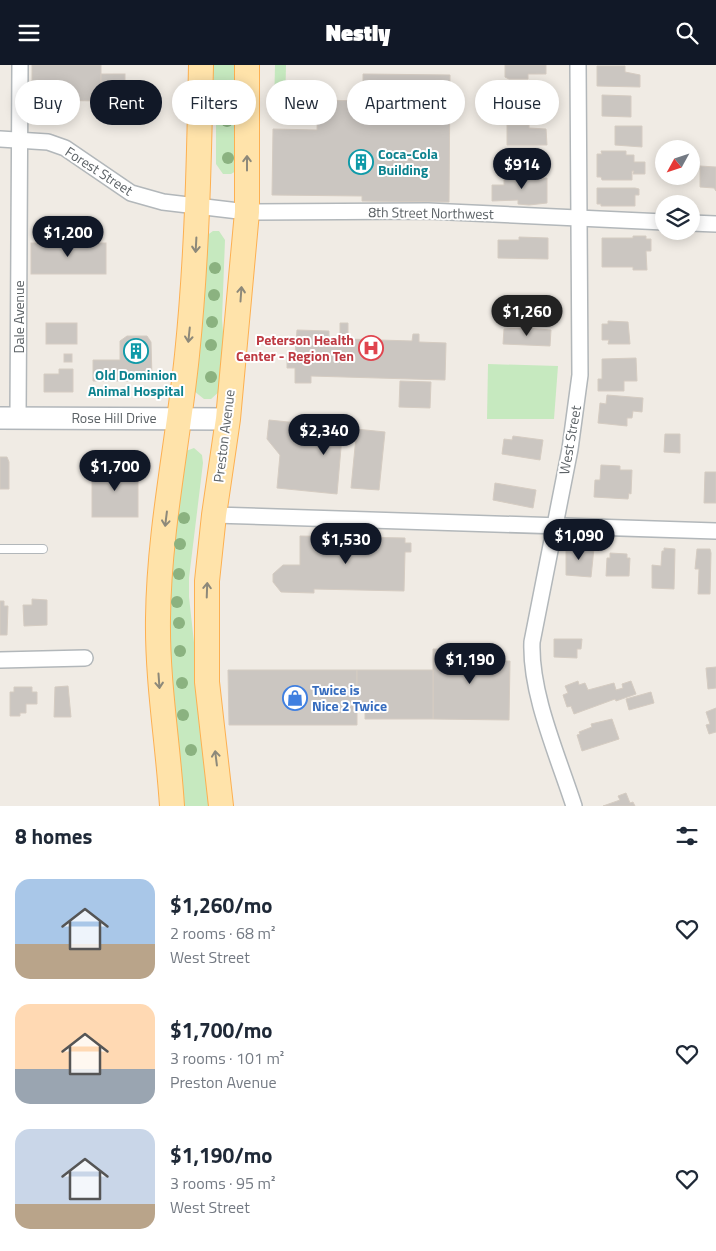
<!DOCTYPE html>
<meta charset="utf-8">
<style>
:root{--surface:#fff;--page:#f2f2f3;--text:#1f2937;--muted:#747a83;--accent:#111827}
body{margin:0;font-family:"Titillium Web",sans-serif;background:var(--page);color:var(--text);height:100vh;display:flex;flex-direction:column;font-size:19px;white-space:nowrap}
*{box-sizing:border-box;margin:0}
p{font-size:16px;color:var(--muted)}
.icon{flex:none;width:28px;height:28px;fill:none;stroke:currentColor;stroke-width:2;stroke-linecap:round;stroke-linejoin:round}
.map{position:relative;height:741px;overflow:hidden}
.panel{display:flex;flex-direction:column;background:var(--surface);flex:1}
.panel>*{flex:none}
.banner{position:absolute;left:15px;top:15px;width:686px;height:45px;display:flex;gap:10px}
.needle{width:32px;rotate:230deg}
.tools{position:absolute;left:655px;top:75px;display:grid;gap:10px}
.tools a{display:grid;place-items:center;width:45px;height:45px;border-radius:50%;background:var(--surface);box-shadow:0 2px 12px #0003;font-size:25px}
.price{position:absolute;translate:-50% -42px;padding:0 11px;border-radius:18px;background:var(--accent);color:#fff;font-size:16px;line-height:32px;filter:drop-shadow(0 1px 2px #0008)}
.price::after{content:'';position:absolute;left:50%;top:30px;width:15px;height:11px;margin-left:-8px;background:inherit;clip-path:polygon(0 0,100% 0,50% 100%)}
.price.on{background:#222;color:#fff}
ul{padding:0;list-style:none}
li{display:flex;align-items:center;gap:15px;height:125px;padding:0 15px}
li span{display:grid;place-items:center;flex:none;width:140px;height:100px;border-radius:15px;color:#555}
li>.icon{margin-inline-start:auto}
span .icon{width:60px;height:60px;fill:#fffc;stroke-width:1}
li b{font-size:21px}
h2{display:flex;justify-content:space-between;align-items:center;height:60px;padding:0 15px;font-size:21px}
.chip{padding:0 18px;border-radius:22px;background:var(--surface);box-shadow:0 2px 12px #0003;font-size:18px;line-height:45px}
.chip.on{background:var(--accent);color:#fff}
header{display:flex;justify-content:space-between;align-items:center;height:65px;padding:0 15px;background:var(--accent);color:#fff;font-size:22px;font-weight:800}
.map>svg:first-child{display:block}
</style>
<header><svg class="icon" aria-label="menu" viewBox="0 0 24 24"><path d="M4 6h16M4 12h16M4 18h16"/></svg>Nestly<svg class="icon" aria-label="search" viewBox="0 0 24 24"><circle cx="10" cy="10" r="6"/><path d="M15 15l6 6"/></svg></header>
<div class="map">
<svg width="716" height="741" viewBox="0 0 716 741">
<rect width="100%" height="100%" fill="#f0ebe4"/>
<!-- green -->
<g fill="#c6e9bf">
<path d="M212,0H239L236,106L231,109H223L216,99V36Z"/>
<path d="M275,0H286L285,43H274Z"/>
<path d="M213,166H219L225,175L222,254L225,293L222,324L211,334H204L194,326L206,171Z"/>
<path d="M488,299L558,301L554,354H487Z"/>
<path d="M194,383L202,390L203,398L189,513V532L212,741H180L165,535L186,386Z"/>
</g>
<!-- building -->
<g fill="#cbc6c1" stroke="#d5ccc2">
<path d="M32,0H101V36L32,35Z"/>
<path d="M505,0H546V9H528V14H509L505,12Z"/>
<path d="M597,1H625V7L640,10V22L597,21Z"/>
<rect x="101" y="9" width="24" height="45"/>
<path d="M363,9L450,10L449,137L362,136V131L272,130L273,64L317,65L318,35L363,36Z"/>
<path d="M510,26H542L543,45L506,43V30H510Z"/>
<path d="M602,30L631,31V52L602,51Z"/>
<path d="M507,60H529V63L546,64L547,80H507Z"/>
<path d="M615,61H642V82L615,80Z"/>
<path d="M601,86H626V90H634V97H645V109H633L634,106H632V115H602L601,112H597V89H602Z"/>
<path d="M700,101L716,102V126L714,123L700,122Z"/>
<path d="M542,110V113H547V138L529,140L518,139V135L492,136V120H504V113Z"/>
<path d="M597,123H635L639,124V130H635V141H601V139H597Z"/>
<path d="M633,171H646V174H651V186H646L647,205H633V202H602V173H633Z"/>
<path d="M519,172L548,173V194L498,193V175H519Z"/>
<rect x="31" y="178" width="75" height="31"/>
<path d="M509,232L552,234L551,251H508Z"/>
<path d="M608,256L628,257L630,279H608L609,275H602V259H608Z"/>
<rect x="46" y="258" width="31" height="21"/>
<path d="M340,258H348V274L412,276L413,269H419V277L446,278L445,315L311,311V318H295V303H287V289H295L297,265L329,266V274H340Z"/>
<path d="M524,263L551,265L550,281L503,279L504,264Z"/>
<path d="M127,271H147L151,277L152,312L145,316H93V295H120V276Z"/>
<rect x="64" y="289" width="8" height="8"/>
<path d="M636,293L637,316H624V326H598V314H602V294Z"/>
<path d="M59,304H73V327H44V309H59Z"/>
<path d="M400,316L431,317L430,343L399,342Z"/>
<path d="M607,330L643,333L642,347L633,346L632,353H627V361L598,358L600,338L606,339Z"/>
<path d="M269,355L385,367L379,425L351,423L356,372L342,371L337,429L277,423L280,390L267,374Z"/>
<path d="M665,369H680V388L664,387Z"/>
<path d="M513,371L543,375L540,395L502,389L504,374L512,375Z"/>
<path d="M0,392H7L9,397V424H0Z"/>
<path d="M601,400L620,401V405H632L631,429L629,428L628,434L594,432L595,415H600Z"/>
<rect x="92" y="401" width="46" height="51"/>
<path d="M705,407H716V438H704Z"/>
<path d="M495,418L536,425L533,443L493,435Z"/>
<path d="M300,471L405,473V478H411V487H405L404,526L314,524V528L281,527L273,517V509L283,500H300Z"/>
<path d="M566,478L578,479V482L594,483L591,512L566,510Z"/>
<path d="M664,483L675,484L674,524L652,523V500L661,501L662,486H664Z"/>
<path d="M697,484H710L711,488L710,529H698L699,504H695Z"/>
<path d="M610,488L627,489V493H630L629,511H606L607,493H610Z"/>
<path d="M32,534L47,535V560L24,561L23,540H32Z"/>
<path d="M0,536H4V541H8L7,570H0Z"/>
<path d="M554,574H582L581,584H577V593L554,592Z"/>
<path d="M433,584L498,585V596H510L509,655L433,654Z"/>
<path d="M716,602V623L708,624L706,603Z"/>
<path d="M228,605H357V660H229Z"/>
<path d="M357,605H433V654H365V645H357Z"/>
<path d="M578,616L579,620L585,618L588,625L614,618L616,625L623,623L622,619L631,616L636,629L616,636L615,634L574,649L571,641L567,642L563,630L568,628L565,621Z"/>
<path d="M68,621L71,652H54L55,622Z"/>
<path d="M14,622H32V627H37V639H26V648H20V651H10V627H14Z"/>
<path d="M651,627L654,638L629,645L626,634Z"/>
<path d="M716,643V667L709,669L706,660L710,659L706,647Z"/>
<path d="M612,654L619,674L582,686L577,670L580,669L579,667L592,662L591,659Z"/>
<path d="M626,728L630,738L633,737L635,741H603L620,735L618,731Z"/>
</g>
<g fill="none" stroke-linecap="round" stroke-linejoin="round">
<defs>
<path id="lane" d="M0,484H43"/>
<g id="street">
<path d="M0,74L48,77L65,83L131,128L163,137L247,147L428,146L664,157"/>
<path d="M691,158L716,159"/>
<path d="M18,353L20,0"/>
<path d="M214,450L716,466"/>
<path d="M0,595L85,593"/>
<path d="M574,741C558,691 530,629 532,577L570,384L580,310L578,0"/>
</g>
<path id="secondary" d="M0,353L228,354"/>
<g id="primary">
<path d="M172,741C168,678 157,616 158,553C159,465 178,378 187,290C197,194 199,97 201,0"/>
<path d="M221,741L207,617V516L214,450L228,354L247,147V0"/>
</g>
</defs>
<!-- lane casing -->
<use href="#lane" stroke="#b2b7ba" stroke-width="10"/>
<!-- street casing -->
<use href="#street" stroke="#b2b7ba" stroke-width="18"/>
<!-- secondary casing -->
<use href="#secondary" stroke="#b1b6ba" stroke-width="24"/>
<!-- primary casing -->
<use href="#primary" stroke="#fdb051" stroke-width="26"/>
<!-- lane -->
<use href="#lane" stroke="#fff" stroke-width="8"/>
<!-- street -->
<use href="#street" stroke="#fff" stroke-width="15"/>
<!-- secondary -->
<use href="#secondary" stroke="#fff" stroke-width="21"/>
<!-- primary -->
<use href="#primary" stroke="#ffe3aa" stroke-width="24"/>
</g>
<!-- trees -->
<g fill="#8bb280">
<circle cx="229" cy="23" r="6"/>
<circle cx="227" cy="56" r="6"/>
<circle cx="228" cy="93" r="6"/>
<circle cx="215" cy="203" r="6"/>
<circle cx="214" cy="230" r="6"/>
<circle cx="212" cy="257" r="6"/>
<circle cx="211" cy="280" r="6"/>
<circle cx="211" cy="312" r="6"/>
<circle cx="184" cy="453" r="6"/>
<circle cx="180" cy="479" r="6"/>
<circle cx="179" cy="509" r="6"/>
<circle cx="177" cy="537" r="6"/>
<circle cx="179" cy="558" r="6"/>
<circle cx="180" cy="586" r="6"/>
<circle cx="182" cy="618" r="6"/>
<circle cx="183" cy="650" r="6"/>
<circle cx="191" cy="685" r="6"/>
</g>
<!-- one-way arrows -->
<defs><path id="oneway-shaft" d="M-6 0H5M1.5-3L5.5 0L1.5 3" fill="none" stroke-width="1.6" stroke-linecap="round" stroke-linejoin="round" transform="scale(1.25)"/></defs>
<g stroke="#8d897a">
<use href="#oneway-shaft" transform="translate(247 98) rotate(-90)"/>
<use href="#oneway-shaft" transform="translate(196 180) rotate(93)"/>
<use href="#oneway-shaft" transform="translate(241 229) rotate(-86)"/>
<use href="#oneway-shaft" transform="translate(189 270) rotate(96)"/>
<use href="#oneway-shaft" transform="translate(166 454) rotate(97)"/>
<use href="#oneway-shaft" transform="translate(207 525) rotate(-88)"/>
<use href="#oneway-shaft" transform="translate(159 616) rotate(86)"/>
<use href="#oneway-shaft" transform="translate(216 693) rotate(-97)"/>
</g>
<!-- icons -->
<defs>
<symbol id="building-ring" viewBox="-11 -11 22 22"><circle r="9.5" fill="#fff" stroke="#0f9aa8" stroke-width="1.5"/><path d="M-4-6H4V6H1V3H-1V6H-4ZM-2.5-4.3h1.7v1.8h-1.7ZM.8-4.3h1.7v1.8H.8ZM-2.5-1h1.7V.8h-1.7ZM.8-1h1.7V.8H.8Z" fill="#0f9aa8"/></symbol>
<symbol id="hospital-ring" viewBox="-11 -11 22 22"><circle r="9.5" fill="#fff" stroke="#e0444e" stroke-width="1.5"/><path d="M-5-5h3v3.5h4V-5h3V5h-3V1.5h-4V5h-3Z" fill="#e0444e"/></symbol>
<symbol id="shop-ring" viewBox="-11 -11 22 22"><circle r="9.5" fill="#fff" stroke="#3f7fe0" stroke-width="1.5"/><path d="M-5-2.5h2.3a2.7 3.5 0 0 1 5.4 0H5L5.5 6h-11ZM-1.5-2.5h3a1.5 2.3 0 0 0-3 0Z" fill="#3f7fe0"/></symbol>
</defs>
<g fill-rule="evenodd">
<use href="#building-ring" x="347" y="83" width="28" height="28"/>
<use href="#hospital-ring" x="357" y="269" width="28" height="28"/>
<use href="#building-ring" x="122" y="272" width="28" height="28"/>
<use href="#shop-ring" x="281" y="619" width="28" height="28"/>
</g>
<g text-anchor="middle" stroke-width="4" stroke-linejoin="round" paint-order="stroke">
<!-- culture labels -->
<g font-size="14" font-weight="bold" fill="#0d838f" stroke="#fff" text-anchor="start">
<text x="378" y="94">Coca-Cola<tspan x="378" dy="16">Building</tspan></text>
<text x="136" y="315" text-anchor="middle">Old Dominion<tspan x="136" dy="16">Animal Hospital</tspan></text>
</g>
<!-- street labels -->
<g font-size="14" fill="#5c6266" stroke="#fff">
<text transform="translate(99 106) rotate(33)" y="5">Forest Street</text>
<text transform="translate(431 148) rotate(1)" y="5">8th Street Northwest</text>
<text transform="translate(19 252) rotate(-90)" y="5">Dale Avenue</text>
<text x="114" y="358">Rose Hill Drive</text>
<text transform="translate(224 371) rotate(-83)" y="5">Preston Avenue</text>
<text transform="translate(570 375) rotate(-80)" y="5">West Street</text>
</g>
<!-- health labels -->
<g font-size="14" font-weight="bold" fill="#be3a42" stroke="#fff" text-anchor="end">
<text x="354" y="280">Peterson Health<tspan x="354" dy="16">Center - Region Ten</tspan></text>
</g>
<!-- shop labels -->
<g font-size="14" font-weight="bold" fill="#366cbe" stroke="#fff" text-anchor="start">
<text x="312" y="630">Twice is<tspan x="312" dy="16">Nice 2 Twice</tspan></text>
</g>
</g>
</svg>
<div class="tools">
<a><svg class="needle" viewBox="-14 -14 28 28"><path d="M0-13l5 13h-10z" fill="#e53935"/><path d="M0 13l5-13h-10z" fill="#747a83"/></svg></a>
<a><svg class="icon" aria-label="layers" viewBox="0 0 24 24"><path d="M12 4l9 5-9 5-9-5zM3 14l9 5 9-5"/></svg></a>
</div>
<b class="price" style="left:522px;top:125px">$914</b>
<b class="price" style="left:68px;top:193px">$1,200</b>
<b class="price on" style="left:527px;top:272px">$1,260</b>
<b class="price" style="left:324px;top:391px">$2,340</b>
<b class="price" style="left:115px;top:427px">$1,700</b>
<b class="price" style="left:579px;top:496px">$1,090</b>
<b class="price" style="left:346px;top:500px">$1,530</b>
<b class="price" style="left:470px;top:620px">$1,190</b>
<div class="banner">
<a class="chip">Buy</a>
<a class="chip on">Rent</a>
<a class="chip">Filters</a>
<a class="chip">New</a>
<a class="chip">Apartment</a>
<a class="chip">House</a>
</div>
</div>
<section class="panel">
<h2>8 homes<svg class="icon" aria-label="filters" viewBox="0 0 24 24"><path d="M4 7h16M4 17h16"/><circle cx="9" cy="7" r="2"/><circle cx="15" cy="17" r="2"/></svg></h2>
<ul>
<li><span style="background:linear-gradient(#a9c7e8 65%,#b9a48a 0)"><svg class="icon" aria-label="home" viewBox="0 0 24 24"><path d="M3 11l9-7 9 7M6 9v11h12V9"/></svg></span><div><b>$1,260/mo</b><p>2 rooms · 68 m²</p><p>West Street</p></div><svg class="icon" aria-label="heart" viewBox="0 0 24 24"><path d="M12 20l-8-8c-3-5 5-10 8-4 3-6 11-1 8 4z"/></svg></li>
<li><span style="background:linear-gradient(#ffd9b3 65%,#9aa5b1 0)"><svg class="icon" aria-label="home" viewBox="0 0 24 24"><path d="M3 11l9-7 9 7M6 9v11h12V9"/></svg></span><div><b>$1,700/mo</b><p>3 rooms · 101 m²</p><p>Preston Avenue</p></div><svg class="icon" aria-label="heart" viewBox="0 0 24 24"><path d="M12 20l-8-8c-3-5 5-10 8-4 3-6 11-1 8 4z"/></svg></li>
<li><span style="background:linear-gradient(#c9d6e8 75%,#b9a48a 0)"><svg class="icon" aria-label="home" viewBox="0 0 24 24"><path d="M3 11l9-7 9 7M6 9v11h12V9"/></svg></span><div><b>$1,190/mo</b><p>3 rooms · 95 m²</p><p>West Street</p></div><svg class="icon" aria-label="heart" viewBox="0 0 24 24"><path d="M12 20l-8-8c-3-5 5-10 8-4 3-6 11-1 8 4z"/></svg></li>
</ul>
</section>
